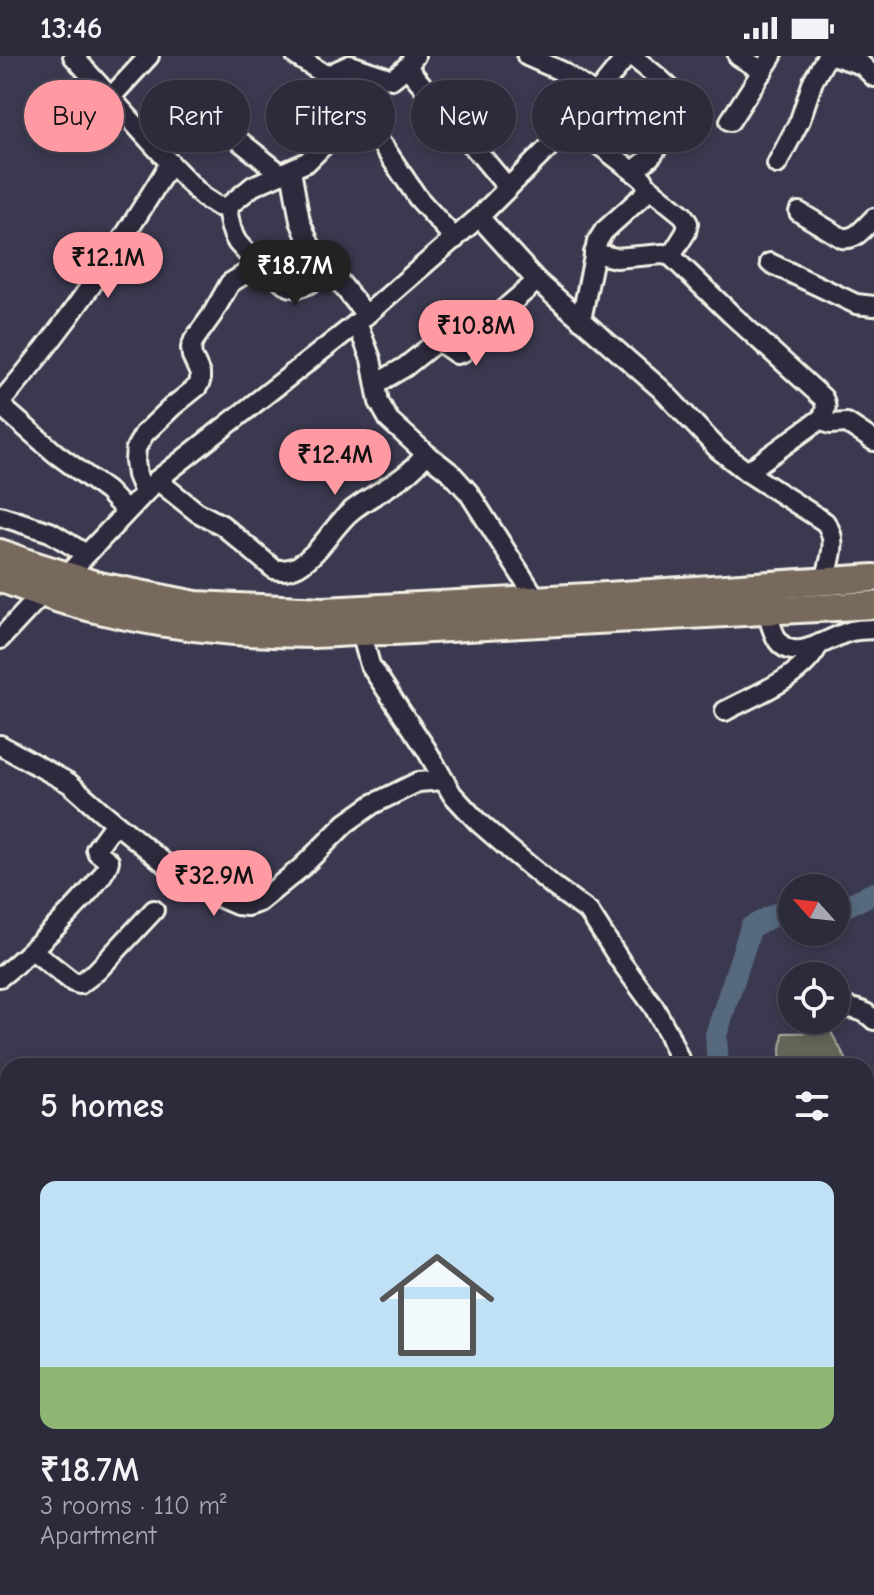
<!DOCTYPE html>
<meta charset="utf-8">
<style>
:root{--surface:#2c2b3b;--page:#343342;--text:#f1f3f6;--muted:#a6a7af;--line:#484755;--accent:#ff9aa2}
body{margin:0;font-family:"Comic Neue",sans-serif;background:var(--page);color:var(--text);height:100vh;display:flex;flex-direction:column;font-size:30px;white-space:nowrap}
*{box-sizing:border-box;margin:0}
p{font-size:26px;color:var(--muted)}
.icon{flex:none;width:44px;height:44px;fill:none;stroke:currentColor;stroke-width:2;stroke-linecap:round;stroke-linejoin:round}
.map{position:relative;flex:1;overflow:hidden}
.drawer{position:absolute;left:0px;top:1002px;width:874px;height:538px;display:flex;flex-direction:column;background:var(--surface);border-radius:24px 24px 0 0;box-shadow:0 4px 12px #0003,0 0 0 2px var(--line)}
.drawer>*{flex:none}
.guide{position:absolute;left:24px;top:24px;width:826px;height:72px;display:flex;gap:16px}
.needle{width:52px;rotate:297deg}
.tools{position:absolute;left:778px;top:818px;display:grid;gap:16px}
.tools a{display:grid;place-items:center;width:72px;height:72px;border-radius:50%;background:var(--surface);box-shadow:0 4px 12px #0003,0 0 0 2px var(--line);font-size:40px}
.price{position:absolute;translate:-50% -68px;padding:0 18px;border-radius:28px;background:var(--accent);color:#111;font-size:26px;line-height:52px;filter:drop-shadow(0 2px 4px #0008)}
.price::after{content:'';position:absolute;left:50%;top:48px;width:24px;height:18px;margin-left:-12px;background:inherit;clip-path:polygon(0 0,100% 0,50% 100%)}
.price.active{background:#222;color:#fff}
ul{padding:0;list-style:none}
li{display:grid;align-content:center;gap:16px;height:424px;padding:0 40px}
li span{display:grid;place-items:center;height:248px;border-radius:16px;color:#555}
li>.icon{margin-inline-start:auto}
span .icon{width:144px;height:144px;fill:#fffc;stroke-width:1}
li b{font-size:34px}
h2{display:flex;justify-content:space-between;align-items:center;height:96px;padding:0 40px;font-size:34px}
.tag{padding:0 28px;border-radius:36px;background:var(--surface);box-shadow:0 4px 12px #0003,0 0 0 2px var(--line);font-size:28px;line-height:72px}
.tag.active{background:var(--accent);color:#111}
.status{display:flex;justify-content:space-between;align-items:center;height:56px;padding:0 40px;background:var(--surface);direction:ltr}
.status svg{height:22px;fill:currentColor}
.map>svg:first-child{display:block}
</style>
<div class="status"><b>13:46</b><svg viewBox="0 0 49 12"><path d="M0 12V9h3v3zM5 12V6h3v6zM10 12V3h3v9zM15 12V0h3v12zM26 1h20v11H26zM47 4h2v5h-2z"/></svg></div>
<div class="map">
<svg width="874" height="1539" viewBox="0 0 874 1539">
<rect width="100%" height="100%" fill="#3b394f"/>
<filter id="ink" filterUnits="userSpaceOnUse"><feTurbulence type="fractalNoise" baseFrequency=".0125" numOctaves="2"/><feDisplacementMap in="SourceGraphic" scale="16" xChannelSelector="R" yChannelSelector="G"/><feConvolveMatrix kernelMatrix="1 2 1 2 8 2 1 2 1" color-interpolation-filters="sRGB"/></filter>
<g filter="url(#ink)">
<!-- green -->
<g fill="#626658" stroke="#abaca0" stroke-width="2">
<path d="M831,976L850,1010H788L780,1000L783,977Z"/>
<path d="M866,1107H874V1254L866,1248Z"/>
<path d="M0,1131L8,1138V1291L0,1284Z"/>
<path d="M0,1310L8,1320V1444L0,1449Z"/>
</g>
<g fill="none" stroke-linecap="round" stroke-linejoin="round">
<!-- stream -->
<path stroke="#969fa9" stroke-width="4" d="M0,1065L8,1074"/>
<!-- river -->
<g stroke="#57697f" stroke-width="22">
<path d="M836,850H846L874,837"/>
<path d="M718,1010L716,979L751,871L792,850"/>
<path d="M866,1053L874,1050"/>
<path d="M0,1473L8,1472"/>
<path d="M866,1510L874,1507"/>
<path d="M319,1532L339,1539"/>
<path d="M780,1539L801,1532"/>
</g>
<defs>
<g id="minor">
<path d="M73,0L170,107L203,141L217,150L227,151L253,130L307,106L342,71L351,66H358L369,73L385,93L418,142L455,183"/>
<path d="M296,0L324,18H330L350,9L392,23L407,11L415,0"/>
<path d="M527,0L561,15L596,39"/>
<path d="M632,0C641,8 671,30 675,39C679,50 660,89 653,98C647,105 640,110 633,115"/>
<path d="M738,0L763,15"/>
<path d="M835,0L862,9L874,21"/>
<path d="M407,11L508,132"/>
<path d="M324,18L328,27L346,46L358,66"/>
<path d="M111,41L149,0"/>
<path d="M730,65L772,0"/>
<path d="M572,68L643,123L647,130L646,137L604,175L597,186L581,264"/>
<path d="M232,79L281,118"/>
<path d="M777,108L800,64L813,25L827,0"/>
<path d="M291,114L300,165L310,189L366,259"/>
<path d="M647,130L683,159L688,167L686,176L671,200"/>
<path d="M799,156L842,182C856,184 864,172 874,162"/>
<path d="M479,161L537,225L661,333L718,393L747,416L825,466C839,484 830,504 825,525"/>
<path d="M594,197L616,202L663,198L671,200L732,259L823,342C827,350 826,355 822,362L747,416"/>
<path d="M770,207L856,248L874,250"/>
<path d="M254,208C278,209 279,235 300,231C310,229 321,220 329,215"/>
<path d="M376,328L405,311L435,287H441L457,298L463,296L489,266L537,225"/>
<path d="M0,347C66,271 118,193 170,107"/>
<path d="M0,349L55,397L107,435L126,455"/>
<path d="M822,362L830,368L847,367L874,385"/>
<path d="M423,395L451,417L469,437L537,544"/>
<path d="M157,424L197,456L222,469L274,513C282,515 290,514 298,510C320,497 331,473 350,456C373,437 406,425 424,400L423,395L389,364L379,346L371,303L357,267"/>
<path d="M144,436L137,419L135,405L136,392L144,378L172,351L197,331L200,326V318L192,300L191,292L194,284L212,259L230,227L250,215L254,208C251,199 243,194 237,186C230,175 229,163 227,151"/>
<path d="M0,460L50,476L86,498"/>
<path d="M66,520L157,424L357,267L479,161L572,68L627,0"/>
<path d="M766,554C770,564 772,576 778,585C795,608 828,582 848,576C857,573 865,574 874,573"/>
<path d="M361,576L370,609L426,693L452,738L478,766L509,793L556,832L589,856L621,906L654,951L668,977L682,1010"/>
<path d="M0,583L43,537"/>
<path d="M725,655C756,638 803,622 819,588"/>
<path d="M0,689L69,727L102,756L167,809L205,835L237,849L247,850L259,846L302,811L346,767L373,748L418,726L443,724"/>
<path d="M32,894L73,926L80,928L97,915L154,854"/>
<path d="M0,921C21,905 106,827 109,805L97,796L96,793L115,767"/>
<path d="M836,956C847,948 865,954 874,964"/>
<path d="M0,1275L8,1284"/>
<path d="M440,1539L441,1532"/>
</g>
<g id="highway">
<path d="M0,497L30,508L99,530L196,549L324,555L607,540L874,522"/>
<path d="M0,522C98,562 208,578 313,578C340,577 367,575 393,575L874,549"/>
</g>
</defs>
<!-- minor casing -->
<use href="#minor" stroke="#f4f1e8" stroke-width="24"/>
<!-- highway casing -->
<use href="#highway" stroke="#f4f1e8" stroke-width="32"/>
<!-- minor -->
<use href="#minor" stroke="#2f2a3d" stroke-width="18"/>
<!-- highway -->
<use href="#highway" stroke="#77695c" stroke-width="26"/>
</g>
</g>
</svg>
<div class="tools">
<a><svg class="needle" viewBox="-14 -14 28 28"><path d="M0-13l5 13h-10z" fill="#e53935"/><path d="M0 13l5-13h-10z" fill="#a6a7af"/></svg></a>
<a><svg class="icon" aria-label="locate" viewBox="0 0 24 24"><circle cx="12" cy="12" r="6"/><path d="M12 2v4M12 18v4M2 12h4M18 12h4"/></svg></a>
</div>
<b class="price" style="left:108px;top:244px">₹12.1M</b>
<b class="price active" style="left:295px;top:252px">₹18.7M</b>
<b class="price" style="left:476px;top:312px">₹10.8M</b>
<b class="price" style="left:335px;top:441px">₹12.4M</b>
<b class="price" style="left:214px;top:862px">₹32.9M</b>
<div class="guide">
<a class="tag active">Buy</a>
<a class="tag">Rent</a>
<a class="tag">Filters</a>
<a class="tag">New</a>
<a class="tag">Apartment</a>
</div>
<section class="drawer">
<h2>5 homes<svg class="icon" aria-label="filters" viewBox="0 0 24 24"><path d="M4 7h16M4 17h16"/><circle cx="9" cy="7" r="2"/><circle cx="15" cy="17" r="2"/></svg></h2>
<ul>
<li><span style="background:linear-gradient(#bfe0f5 75%,#8fb573 0)"><svg class="icon" aria-label="home" viewBox="0 0 24 24"><path d="M3 11l9-7 9 7M6 9v11h12V9"/></svg></span><div><b>₹18.7M</b><p>3 rooms · 110 m²</p><p>Apartment</p></div></li>
</ul>
</section>
</div>
